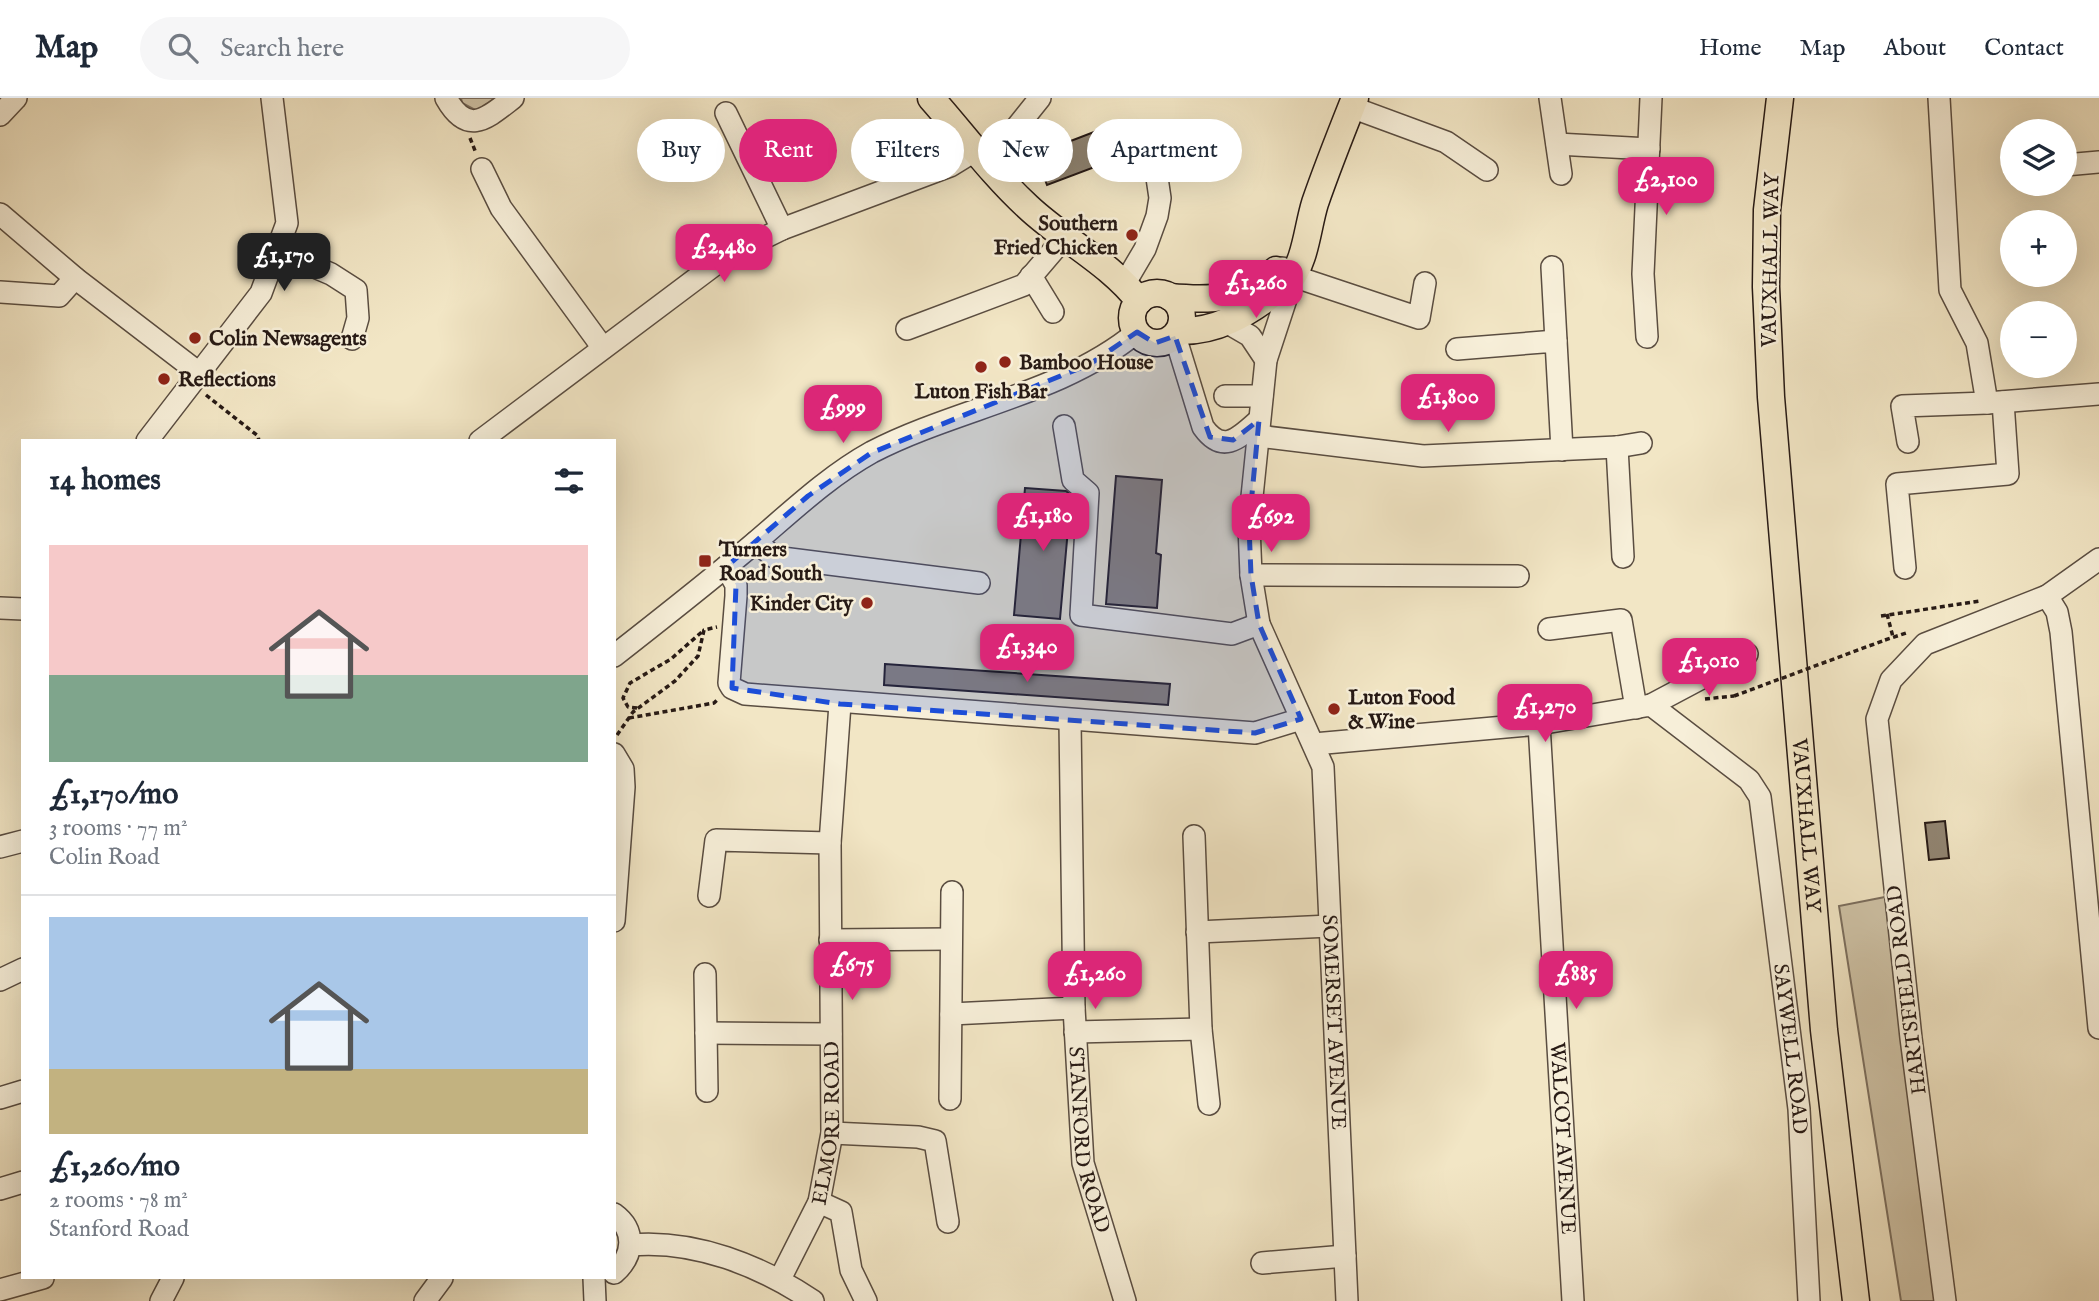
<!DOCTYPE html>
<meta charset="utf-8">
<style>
:root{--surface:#fff;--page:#f6f6f7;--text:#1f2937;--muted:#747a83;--line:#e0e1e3;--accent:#db2777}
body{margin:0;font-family:"IM FELL English",serif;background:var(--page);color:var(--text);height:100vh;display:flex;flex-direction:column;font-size:26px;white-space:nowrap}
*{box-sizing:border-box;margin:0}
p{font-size:23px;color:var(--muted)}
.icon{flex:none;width:38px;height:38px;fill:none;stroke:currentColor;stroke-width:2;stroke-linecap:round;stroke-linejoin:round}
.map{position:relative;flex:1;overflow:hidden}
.sheet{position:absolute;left:21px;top:341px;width:595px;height:840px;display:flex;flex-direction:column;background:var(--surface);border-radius:0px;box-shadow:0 7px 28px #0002}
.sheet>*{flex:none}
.hud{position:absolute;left:637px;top:21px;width:665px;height:63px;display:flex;gap:14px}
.controls{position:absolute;left:2000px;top:21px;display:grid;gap:14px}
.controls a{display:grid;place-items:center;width:77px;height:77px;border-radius:50%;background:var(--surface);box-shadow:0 7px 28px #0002;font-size:35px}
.price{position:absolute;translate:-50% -60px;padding:0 16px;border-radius:14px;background:var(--accent);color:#fff;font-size:23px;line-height:46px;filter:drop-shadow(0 2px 4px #0008)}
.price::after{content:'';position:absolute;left:50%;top:42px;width:21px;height:16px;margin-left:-10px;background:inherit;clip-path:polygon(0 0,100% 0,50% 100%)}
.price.current{background:#222;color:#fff}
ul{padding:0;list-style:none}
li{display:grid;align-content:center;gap:14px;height:371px;padding:0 28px}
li+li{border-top:2px solid var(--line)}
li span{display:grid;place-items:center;height:217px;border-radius:0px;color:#555}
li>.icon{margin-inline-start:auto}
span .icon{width:126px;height:126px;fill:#fffc;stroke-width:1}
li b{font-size:30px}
h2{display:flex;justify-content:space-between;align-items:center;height:84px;padding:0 28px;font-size:30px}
.chip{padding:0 24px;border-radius:32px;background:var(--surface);box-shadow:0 7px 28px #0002;font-size:24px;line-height:63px}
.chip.current{background:var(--accent);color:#fff}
header{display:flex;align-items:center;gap:42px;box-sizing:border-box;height:98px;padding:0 35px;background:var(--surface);border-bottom:2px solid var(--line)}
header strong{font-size:33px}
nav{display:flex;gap:38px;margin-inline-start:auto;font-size:24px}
.search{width:490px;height:63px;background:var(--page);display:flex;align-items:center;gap:18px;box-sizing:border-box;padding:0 24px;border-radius:38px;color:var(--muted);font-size:26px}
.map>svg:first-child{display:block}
</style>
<header>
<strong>Map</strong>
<div class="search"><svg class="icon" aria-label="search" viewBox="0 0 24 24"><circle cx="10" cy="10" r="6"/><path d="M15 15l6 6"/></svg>Search here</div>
<nav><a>Home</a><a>Map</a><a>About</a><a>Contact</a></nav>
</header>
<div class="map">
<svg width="2099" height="1203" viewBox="0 0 2099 1203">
<rect width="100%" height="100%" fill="#f2e6c5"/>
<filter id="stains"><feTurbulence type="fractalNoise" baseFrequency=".00286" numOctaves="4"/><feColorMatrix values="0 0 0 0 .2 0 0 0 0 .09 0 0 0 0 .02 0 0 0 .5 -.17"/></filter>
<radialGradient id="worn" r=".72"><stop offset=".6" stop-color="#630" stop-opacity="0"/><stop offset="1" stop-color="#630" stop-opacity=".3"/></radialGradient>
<!-- green -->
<g fill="#cfc3a7" stroke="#7b6e5e" stroke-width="2">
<path d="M461,0H496L477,13L462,5Z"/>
<path d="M1885,799L1935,1203H1901L1839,808Z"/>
</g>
<!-- building -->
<g fill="#918471" stroke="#271a15" stroke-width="2">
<path d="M1112,27L1124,58L1047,87L1044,79L1037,81L1030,64L1038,61L1037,56Z"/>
<path d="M1116,378L1162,382L1156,455L1161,457L1157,510L1106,506Z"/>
<path d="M1025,390L1066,393L1071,397L1060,521L1014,517Z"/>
<path d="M885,566L1170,586L1168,607L884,587Z"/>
<path d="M1945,723L1949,760L1929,762L1925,725Z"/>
</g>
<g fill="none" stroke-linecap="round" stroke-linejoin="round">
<defs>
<g id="minor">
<path d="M446,0C468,39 487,20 513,0"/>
<path d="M1550,0L1561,76"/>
<path d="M1939,0L1950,192L1977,245L1987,305L2099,296"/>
<path d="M1351,9L1446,44L1487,72"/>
<path d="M726,15L782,131"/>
<path d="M0,17L16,0"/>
<path d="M1557,46L1649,51"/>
<path d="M988,65L1040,0"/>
<path d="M2065,67L2099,64"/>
<path d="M482,71L501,110L603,250"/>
<path d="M0,116L75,180L199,275"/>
<path d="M277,153L331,176L356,192L358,220L352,241"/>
<path d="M1552,169L1556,243"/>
<path d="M1282,170L1293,178L1419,220L1425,185"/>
<path d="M1031,178L1053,214"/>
<path d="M1125,185L1145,151L1157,118L1160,100L1156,73L1173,33"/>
<path id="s1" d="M1287,187V198L1266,262L1249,428L1251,477L1259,526L1323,669L1347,1203"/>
<path d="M0,194L59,198L75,180"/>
<path d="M1226,224L1250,238L1266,262"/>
<path d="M907,231L1024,187L1064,140"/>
<path d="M1175,238L1203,329C1223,357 1239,340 1259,322"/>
<path d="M1647,239L1643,176L1651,0"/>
<path d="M1457,251L1556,243L1562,352"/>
<path d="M1225,298H1262"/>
<path d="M1064,328L1073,382L1088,395L1081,517L1232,536L1259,526"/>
<path d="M1258,338L1423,358L1617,349L1641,345"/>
<path d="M147,343L261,195L287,125L272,0"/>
<path d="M480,343L725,159L782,131L950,68L976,52"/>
<path d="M1908,344L1902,308L1987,305"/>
<path d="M1617,349L1623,459"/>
<path d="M756,444L774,459L979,485"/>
<path d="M726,469L736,487V498L729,585L732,590L745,596L1255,635L1301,621"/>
<path d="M1905,470L1897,386L2008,376L2003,304"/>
<path d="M1251,477L1518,478"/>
<path d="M2047,498L2057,514L2061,534L2099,930"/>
<path d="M0,510L23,511"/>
<path d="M1549,531L1621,522L1636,610"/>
<path d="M614,558C660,522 706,486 751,448C790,415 827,379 872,354C957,310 1062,296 1137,234"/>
<path d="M1651,607L1747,556"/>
<path id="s2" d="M1070,623L1074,910L1083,1065L1125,1203"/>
<path id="s3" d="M1539,626L1573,1203"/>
<path id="s4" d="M1314,646L1539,626L1651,607L1749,682L1760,699L1799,1011L1809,1203"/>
<path d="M614,656L623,671L624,689L614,823"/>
<path d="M1194,738L1201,931L1209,1006"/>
<path d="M0,749L23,743"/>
<path d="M709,798L716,742L830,745"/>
<path d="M1197,834L1330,828"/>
<path d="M830,842L951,841"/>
<path d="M705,876L707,993"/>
<path d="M0,882L23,871"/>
<path d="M951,916L1074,910"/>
<path d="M1075,934L1201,931"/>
<path d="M706,935L831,936"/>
<path d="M0,1000L23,993"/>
<path d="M950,1001L952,794"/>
<path d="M832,1035L918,1039L935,1043L948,1124"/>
<path d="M0,1091L23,1084"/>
<path d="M819,1104L841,1114L851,1172L866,1203"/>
<path d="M614,1116C636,1132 634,1158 614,1175"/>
<path d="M630,1147C695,1141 761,1168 813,1203"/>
<path d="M1262,1165L1345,1158"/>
<path d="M594,1180L595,1203"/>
<path id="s5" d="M780,1181L819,1104L832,1035L830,745L840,606"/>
<path d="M0,1192L43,1180"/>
<path d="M161,1203L173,1180"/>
<path d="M425,1203L442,1180"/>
<path d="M1945,1203L1911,940L1877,621L1891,582L1925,546L2047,498L2099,461"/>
</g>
<g id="major">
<path d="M931,0C963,36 992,76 1028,109C1063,142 1110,165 1139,203"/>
<path id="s6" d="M1780,0L1767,112L1766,189L1771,299L1824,932L1856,1203"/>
<circle cx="1157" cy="220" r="25"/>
<path d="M1170,199C1213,203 1242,202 1276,172"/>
<path d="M1179,233C1216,234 1247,216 1275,194C1280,191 1285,189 1288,185C1306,163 1307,131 1315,105C1327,70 1341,35 1355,0"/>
</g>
</defs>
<!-- minor casing -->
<use href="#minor" stroke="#5a4d41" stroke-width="24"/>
<!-- major casing -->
<use href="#major" stroke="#271a15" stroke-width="29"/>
<!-- path -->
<g stroke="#271a15" stroke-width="3.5" stroke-dasharray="5 3.5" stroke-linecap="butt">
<path d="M470,40L476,55"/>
<path d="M206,297L258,338L259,343"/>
<path d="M1887,516L1893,539"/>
<path d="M1881,518L1980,503"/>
<path d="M1885,542L1909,534"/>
<path d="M1705,601L1734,598"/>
<path d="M637,610L628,609L623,600L630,585L671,561L704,532"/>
<path d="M629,620L714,605L718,601"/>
<path d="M617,637L633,614L675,583L698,558L704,532L717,529"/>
</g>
<!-- minor -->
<use href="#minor" stroke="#f7efd9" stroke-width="21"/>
<!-- major -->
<use href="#major" stroke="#f2e6c5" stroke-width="26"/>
<!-- path-bridge -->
<path stroke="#271a15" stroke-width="3.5" stroke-dasharray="5 3.5" stroke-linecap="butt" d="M1734,598L1885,542"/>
</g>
<!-- marked area -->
<path fill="#1d4ed8" fill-opacity="0.2" stroke="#1d4ed8" stroke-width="5" stroke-dasharray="14 9" stroke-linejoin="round" d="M1137,234L1155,245L1175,238L1210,339L1233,342L1259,322L1249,428L1251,477L1259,526L1301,621L1255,635L840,606L732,590L736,487L726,469L808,398L871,355L1090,266Z"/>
<!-- markers -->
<g fill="#8f2418" stroke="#f7efd9" stroke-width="2.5">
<circle cx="1132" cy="137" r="7"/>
<circle cx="195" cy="240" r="7"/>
<circle cx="1005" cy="264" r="7"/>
<circle cx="981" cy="269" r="7"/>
<circle cx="164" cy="281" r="7"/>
<rect x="698" y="456" width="14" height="14" rx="3.5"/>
<circle cx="867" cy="505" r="7"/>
<circle cx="1334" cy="611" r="7"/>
</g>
<g text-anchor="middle" stroke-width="5" stroke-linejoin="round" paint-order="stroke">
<!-- poi labels -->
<g font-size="21" font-weight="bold" fill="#271a15" stroke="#f7efd9" text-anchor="start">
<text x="1118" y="132" text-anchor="end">Southern<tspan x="1118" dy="24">Fried Chicken</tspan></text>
<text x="209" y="247">Colin Newsagents</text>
<text x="1019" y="271">Bamboo House</text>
<text x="178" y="288">Reflections</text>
<text x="981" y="300" text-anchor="middle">Luton Fish Bar</text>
<text x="719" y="458">Turners<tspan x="719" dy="24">Road South</tspan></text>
<text x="853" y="512" text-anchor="end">Kinder City</text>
<text x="1348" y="606">Luton Food<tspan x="1348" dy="24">&amp; Wine</tspan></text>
</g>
<!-- street labels -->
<g font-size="21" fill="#271a15" stroke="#f7efd9">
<text transform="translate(1770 162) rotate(-89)" y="7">VAUXHALL WAY</text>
<text dy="7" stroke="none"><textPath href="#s6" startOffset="730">VAUXHALL WAY</textPath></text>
<text transform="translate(1906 892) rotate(-97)" y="7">HARTSFIELD ROAD</text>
<text dy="7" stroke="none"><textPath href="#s1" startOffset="756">SOMERSET AVENUE</textPath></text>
<text dy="7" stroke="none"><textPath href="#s4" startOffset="737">SAYWELL ROAD</textPath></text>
<text dy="7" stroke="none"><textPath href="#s5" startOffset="166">ELMORE ROAD</textPath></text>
<text dy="7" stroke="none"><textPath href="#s2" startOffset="420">STANFORD ROAD</textPath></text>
<text dy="7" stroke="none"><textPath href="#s3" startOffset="415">WALCOT AVENUE</textPath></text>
</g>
</g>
<rect width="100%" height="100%" filter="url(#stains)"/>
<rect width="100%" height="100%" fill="url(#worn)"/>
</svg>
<div class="controls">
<a><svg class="icon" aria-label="layers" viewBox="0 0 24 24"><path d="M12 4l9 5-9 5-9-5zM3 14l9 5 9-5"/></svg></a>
<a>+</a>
<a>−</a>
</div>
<b class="price" style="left:1666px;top:119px">£2,100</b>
<b class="price" style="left:724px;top:186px">£2,480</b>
<b class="price current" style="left:284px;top:195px">£1,170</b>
<b class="price" style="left:1256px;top:222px">£1,260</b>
<b class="price" style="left:1448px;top:336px">£1,800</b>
<b class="price" style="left:843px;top:347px">£999</b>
<b class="price" style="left:1043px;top:455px">£1,180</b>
<b class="price" style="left:1271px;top:456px">£692</b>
<b class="price" style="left:1027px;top:586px">£1,340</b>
<b class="price" style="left:1709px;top:600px">£1,010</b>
<b class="price" style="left:1545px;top:646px">£1,270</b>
<b class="price" style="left:852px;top:904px">£675</b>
<b class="price" style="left:1095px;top:913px">£1,260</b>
<b class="price" style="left:1576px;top:913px">£885</b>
<div class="hud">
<a class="chip">Buy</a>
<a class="chip current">Rent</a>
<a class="chip">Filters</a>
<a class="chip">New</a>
<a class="chip">Apartment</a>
</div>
<section class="sheet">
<h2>14 homes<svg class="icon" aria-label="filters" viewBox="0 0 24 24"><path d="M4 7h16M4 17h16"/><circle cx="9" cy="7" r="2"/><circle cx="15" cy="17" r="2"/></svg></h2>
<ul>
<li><span style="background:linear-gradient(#f6c9c9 60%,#7fa58c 0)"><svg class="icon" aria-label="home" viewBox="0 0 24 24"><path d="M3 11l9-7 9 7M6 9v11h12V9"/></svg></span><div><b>£1,170/mo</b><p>3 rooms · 77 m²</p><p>Colin Road</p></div></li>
<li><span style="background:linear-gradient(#a9c7e8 70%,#c2b280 0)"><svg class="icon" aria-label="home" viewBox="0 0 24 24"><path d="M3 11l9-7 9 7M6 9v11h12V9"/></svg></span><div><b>£1,260/mo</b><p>2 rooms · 78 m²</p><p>Stanford Road</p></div></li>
</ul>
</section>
</div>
